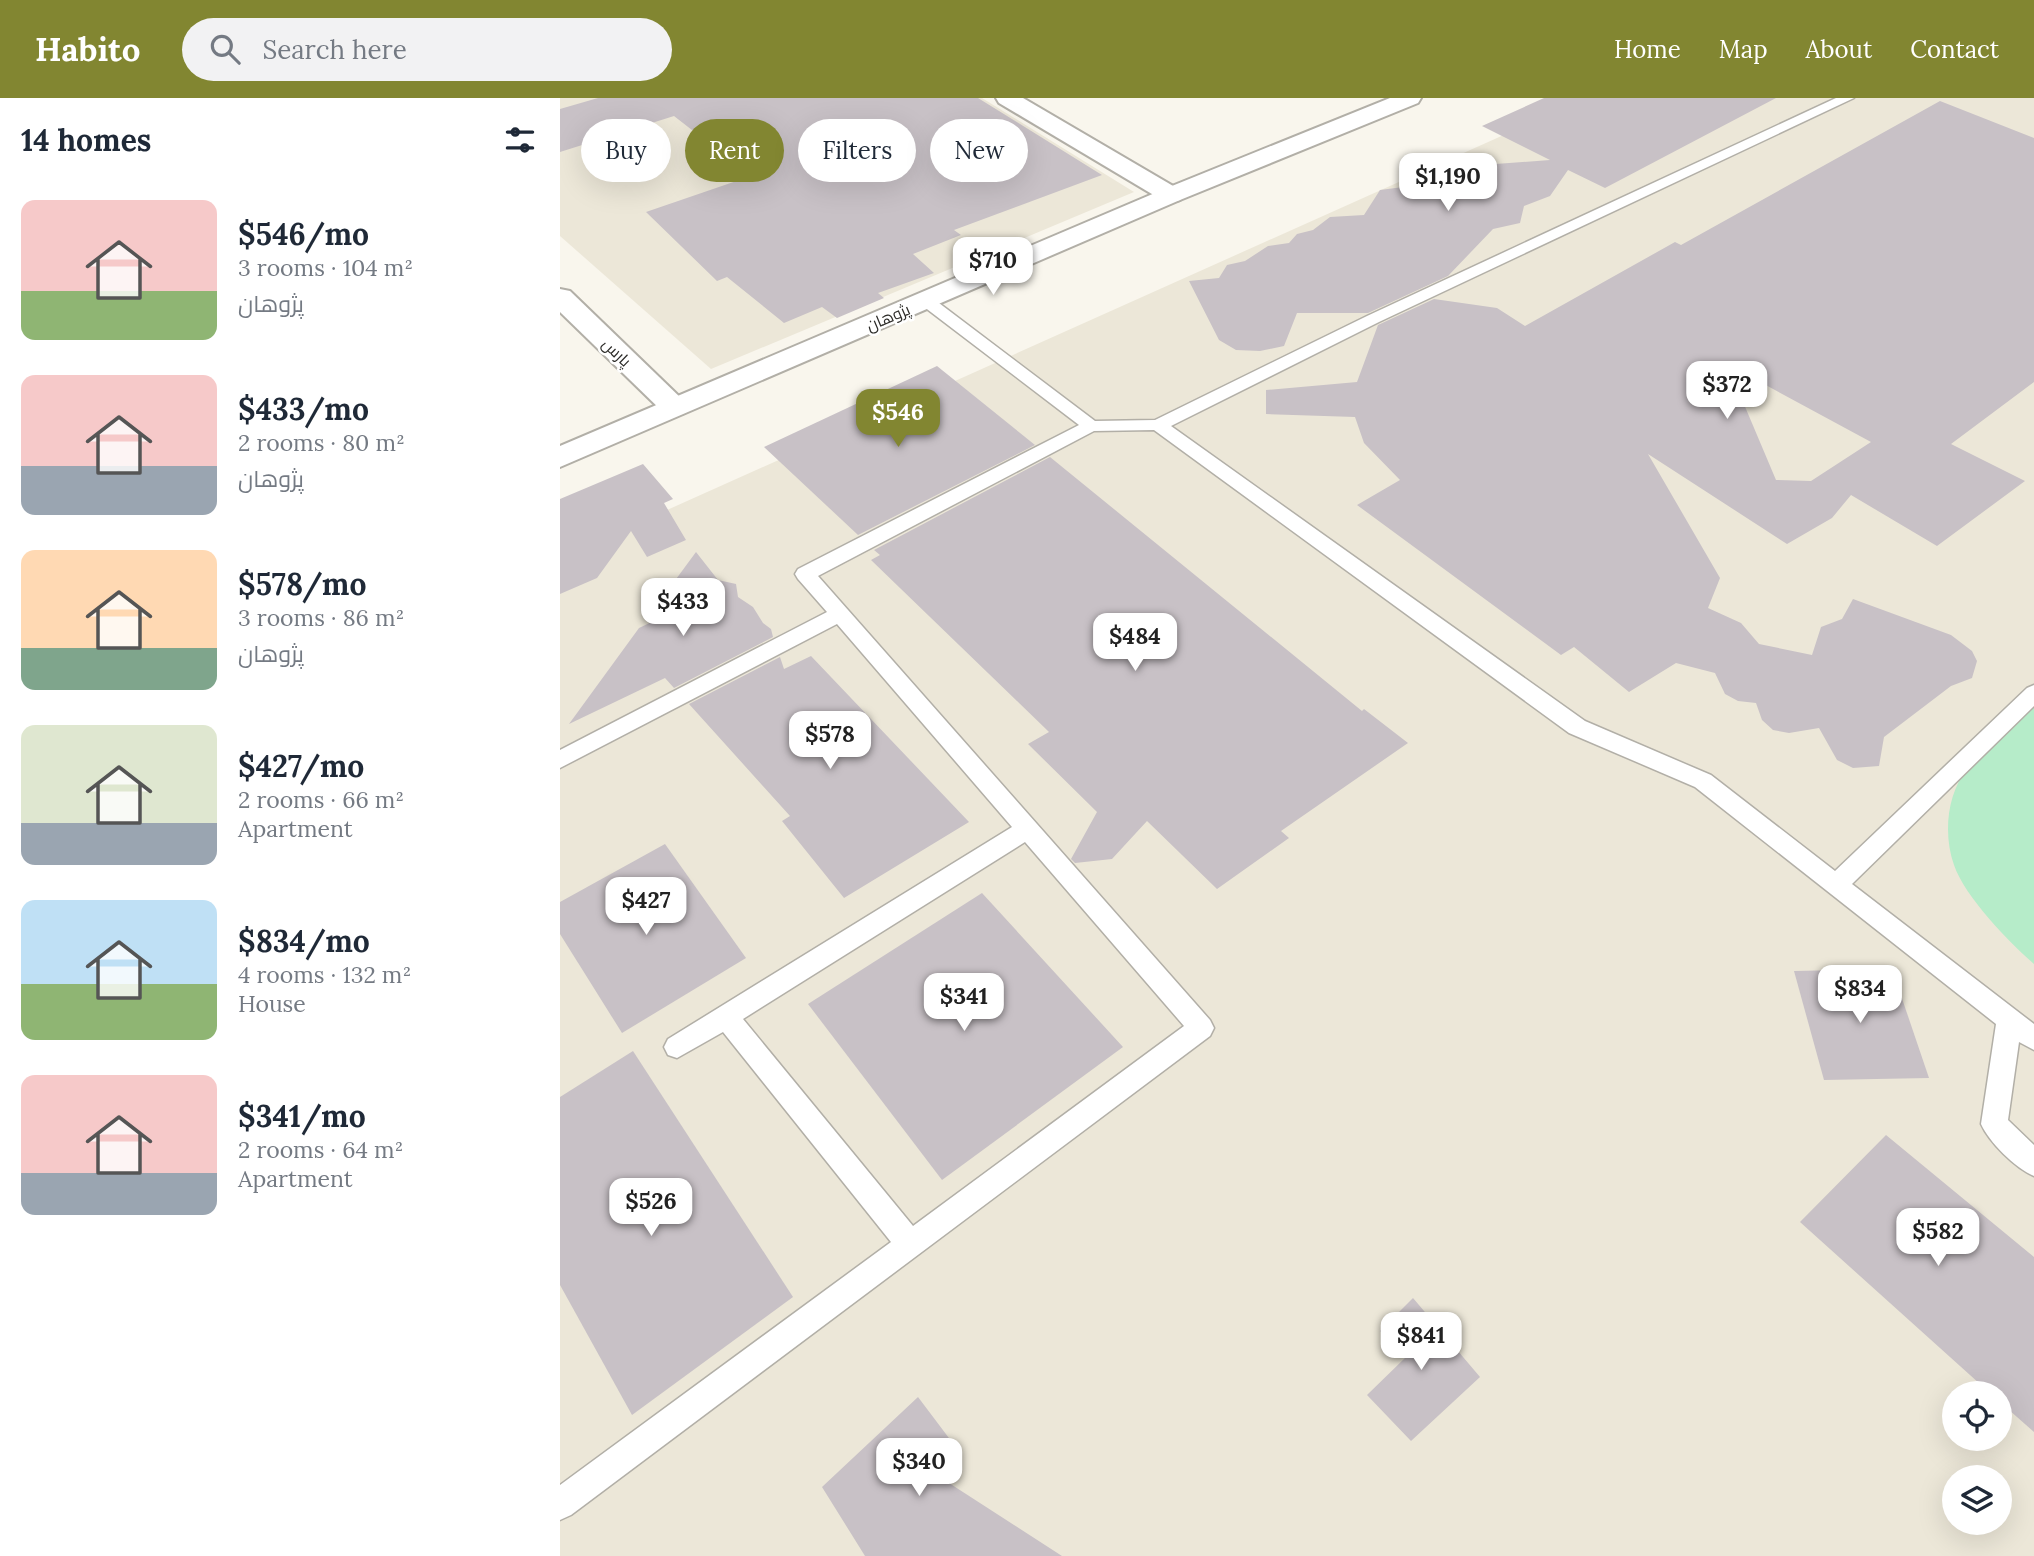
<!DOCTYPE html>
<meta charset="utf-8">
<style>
:root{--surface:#fff;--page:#f2f2f3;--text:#1f2937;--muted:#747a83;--accent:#828631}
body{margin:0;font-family:Lora,Cairo,serif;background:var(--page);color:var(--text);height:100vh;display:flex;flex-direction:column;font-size:26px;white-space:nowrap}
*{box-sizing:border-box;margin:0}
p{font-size:23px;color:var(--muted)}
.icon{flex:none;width:38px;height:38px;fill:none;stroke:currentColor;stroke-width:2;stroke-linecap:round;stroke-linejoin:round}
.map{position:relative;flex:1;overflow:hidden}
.drawer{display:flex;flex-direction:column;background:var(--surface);width:560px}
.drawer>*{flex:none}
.guide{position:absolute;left:21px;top:21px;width:665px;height:63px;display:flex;gap:14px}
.tools{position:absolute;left:1382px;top:1283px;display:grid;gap:14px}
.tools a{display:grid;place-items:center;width:70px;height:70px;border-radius:50%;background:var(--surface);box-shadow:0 7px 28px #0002;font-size:35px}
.price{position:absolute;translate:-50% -60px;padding:0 16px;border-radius:14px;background:#fff;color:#222;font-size:23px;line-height:46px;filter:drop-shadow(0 2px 4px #0008)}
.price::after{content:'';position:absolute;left:50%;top:42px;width:21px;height:16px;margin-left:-10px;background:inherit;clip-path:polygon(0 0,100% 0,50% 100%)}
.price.active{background:var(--accent);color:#fff}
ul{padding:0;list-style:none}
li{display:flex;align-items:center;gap:21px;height:175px;padding:0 21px}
li span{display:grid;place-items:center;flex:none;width:196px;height:140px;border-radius:14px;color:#555}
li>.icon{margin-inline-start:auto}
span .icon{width:84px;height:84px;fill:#fffc;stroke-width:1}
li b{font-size:30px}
h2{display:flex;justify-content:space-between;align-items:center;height:84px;padding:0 21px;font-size:30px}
.pill{padding:0 24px;border-radius:32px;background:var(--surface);box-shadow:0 7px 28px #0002;font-size:24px;line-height:63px}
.pill.active{background:var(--accent);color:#fff}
header{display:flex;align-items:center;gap:42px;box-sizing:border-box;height:98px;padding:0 35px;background:var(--accent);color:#fff}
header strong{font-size:33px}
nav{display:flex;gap:38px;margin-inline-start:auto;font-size:24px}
.search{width:490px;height:63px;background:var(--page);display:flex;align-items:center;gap:18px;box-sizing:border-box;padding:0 24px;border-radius:38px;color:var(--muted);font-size:26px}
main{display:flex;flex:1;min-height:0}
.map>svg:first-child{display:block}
</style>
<header>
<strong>Habito</strong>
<div class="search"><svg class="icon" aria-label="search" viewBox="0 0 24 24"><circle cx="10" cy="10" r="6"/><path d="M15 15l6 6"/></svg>Search here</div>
<nav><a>Home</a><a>Map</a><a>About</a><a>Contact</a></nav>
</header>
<main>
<section class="drawer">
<h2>14 homes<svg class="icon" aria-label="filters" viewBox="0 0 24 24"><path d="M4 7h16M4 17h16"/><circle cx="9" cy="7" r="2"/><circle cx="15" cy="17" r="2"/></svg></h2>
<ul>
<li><span style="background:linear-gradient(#f6c9c9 65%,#8fb573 0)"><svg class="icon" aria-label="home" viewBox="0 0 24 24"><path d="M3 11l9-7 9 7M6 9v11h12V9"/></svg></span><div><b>$546/mo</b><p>3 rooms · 104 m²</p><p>پژوهان</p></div></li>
<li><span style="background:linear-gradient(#f6c9c9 65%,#9aa5b1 0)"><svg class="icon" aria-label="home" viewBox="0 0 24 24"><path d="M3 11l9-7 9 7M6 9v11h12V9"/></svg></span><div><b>$433/mo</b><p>2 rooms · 80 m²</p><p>پژوهان</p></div></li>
<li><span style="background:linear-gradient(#ffd9b3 70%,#7fa58c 0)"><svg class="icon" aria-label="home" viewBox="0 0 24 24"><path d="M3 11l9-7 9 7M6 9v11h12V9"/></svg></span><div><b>$578/mo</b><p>3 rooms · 86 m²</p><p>پژوهان</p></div></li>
<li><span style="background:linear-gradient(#dfe7d0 70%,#9aa5b1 0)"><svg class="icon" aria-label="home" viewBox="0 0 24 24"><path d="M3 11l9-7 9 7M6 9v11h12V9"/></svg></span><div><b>$427/mo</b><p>2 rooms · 66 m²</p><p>Apartment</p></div></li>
<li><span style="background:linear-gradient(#bfe0f5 60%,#8fb573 0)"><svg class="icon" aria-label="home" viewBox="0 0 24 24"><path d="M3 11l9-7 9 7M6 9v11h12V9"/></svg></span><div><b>$834/mo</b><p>4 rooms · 132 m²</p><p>House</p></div></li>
<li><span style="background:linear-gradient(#f6c9c9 70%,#9aa5b1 0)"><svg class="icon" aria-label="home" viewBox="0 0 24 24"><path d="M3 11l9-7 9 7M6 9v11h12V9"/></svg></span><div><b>$341/mo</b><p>2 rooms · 64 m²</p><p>Apartment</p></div></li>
</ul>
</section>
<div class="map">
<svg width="1474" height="1458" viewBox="0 0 1474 1458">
<rect width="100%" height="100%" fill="#f9f6ed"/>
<!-- built -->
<g fill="#ece7d8" fill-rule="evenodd">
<path d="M0,0H422L574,94L151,271L0,138Z"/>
<path d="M1026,0H1474V1458H0V460ZM1395,1295H1440V1340H1395ZM1395,1379H1440V1424H1395Z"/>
</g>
<!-- green -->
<path fill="#b6ecc9" d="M1474,609V866C1449,844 1405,799 1394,767C1383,736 1387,696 1407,671C1426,648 1452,629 1474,609Z"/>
<!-- building -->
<g fill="#c8c1c6" fill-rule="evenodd">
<path d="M38,0H418L542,77L394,132L401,137L353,156L374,175L318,195L324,200L277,220L262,209L224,225L167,179L157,183L86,114L191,78L114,18L0,54V11Z"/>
<path d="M984,0H1216L1045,90L1008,72L990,98L964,108L960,125L933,131L888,178L808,215H737L724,248L700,253L676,252L659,242L629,183L659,180L667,167L685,163L708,148L729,145L737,136L753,132L770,119L804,117L820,92L843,89L854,72L990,62L922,28Z"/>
<path d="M1380,3L1474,40V284L1391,346L1465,383L1377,448L1291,397L1272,420L1227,446L1088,356L1160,480L1148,510L1181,525L1199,546L1252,557L1261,529L1282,521L1293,501L1391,537L1412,553L1417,563L1412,580L1391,588L1324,639L1319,668L1293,670L1277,662L1259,630L1229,635L1213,632L1202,622L1196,605L1178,603L1165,596L1155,575L1116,565L1069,594L1014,549L1001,557L797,407L840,382L804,345L795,319L706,316V292L797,284L818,227L874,201L937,210L965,228L1115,144L1121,147ZM1167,266L1311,344L1251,383L1216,382Z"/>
<path d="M377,268L475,347L298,437L204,349Z"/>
<path d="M490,359L802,613L804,611L848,645L721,733L729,740L657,791L587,723L552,761L515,765L511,761L537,714L468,646L489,634L311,462L320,457L314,452Z"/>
<path d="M83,366L113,401L104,405L126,442L87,459L71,433L37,480L0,496V401Z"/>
<path d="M136,454L158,482L176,486L178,499L193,509L203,525L211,531L213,539L114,590L105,580L9,626L79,530L119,511L108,492Z"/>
<path d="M251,558L409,724L284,800L222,723L230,718L129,606L220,559L224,571Z"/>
<path d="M105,746L186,860L62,935L0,836V804Z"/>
<path d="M422,795L563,949L382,1082L248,906Z"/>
<path d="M1332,871L1369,980L1264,982L1234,873Z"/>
<path d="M73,953L233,1199L72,1317L0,1187V999Z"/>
<path d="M1326,1037L1474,1159V1334L1440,1304V1295H1430L1240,1124Z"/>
<path d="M853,1200L920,1279L851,1343L807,1297L845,1260L820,1233Z"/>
<path d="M358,1299L401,1356L389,1385L502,1458H305L262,1389Z"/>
</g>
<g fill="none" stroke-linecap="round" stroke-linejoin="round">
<defs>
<path id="service" d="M1276,0H1294L819,224L611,328L1025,623L1151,677L1275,773L1467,590L1474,587V608L1292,786L1474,926V952L1459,944L1448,1022L1474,1047V1078C1455,1070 1429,1044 1421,1026L1436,926L1135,689L1009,635L594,332L534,333L258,478L650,922L654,930L650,938L11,1417L0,1422V1387L331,1144L163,934L117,960L108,957L104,949L108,941L452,729L277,526L0,670V652L267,514L238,481L235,476L238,471L519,327L359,205L357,202L359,199H371L535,323L595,322L807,218ZM465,744L624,928L353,1128L183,921Z"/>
<g id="minor">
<path d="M436,0H463L620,92L623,97L620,102L611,104L602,102L439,5Z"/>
<path d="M0,191L10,193L124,303L129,309L124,315L114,318L104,315L0,214Z"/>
</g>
<path id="secondary" d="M830,0H861L858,5L620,102L0,369V348L602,92Z"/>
</defs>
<!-- service casing -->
<use href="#service" stroke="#b2afa7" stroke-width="3"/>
<!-- minor casing -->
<use href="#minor" stroke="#b2afa7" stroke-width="4"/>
<!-- secondary casing -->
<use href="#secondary" stroke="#b2afa7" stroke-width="4"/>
<!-- service -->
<use href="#service" fill="#fff" fill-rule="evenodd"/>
<!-- minor -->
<use href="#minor" fill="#fff" fill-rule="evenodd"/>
<!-- secondary -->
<use href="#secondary" fill="#fff" fill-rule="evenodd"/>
</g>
<g text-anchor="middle" stroke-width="5" stroke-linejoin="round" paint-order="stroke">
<!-- far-street labels -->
<g font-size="16" fill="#2c2b28" stroke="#fff">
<text transform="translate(328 219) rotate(-23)" y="6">پژوهان</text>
<text transform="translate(57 254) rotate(44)" y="6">پارس</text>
</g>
</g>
</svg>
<div class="tools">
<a><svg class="icon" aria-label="locate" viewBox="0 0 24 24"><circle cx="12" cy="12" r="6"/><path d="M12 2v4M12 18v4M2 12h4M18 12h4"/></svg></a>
<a><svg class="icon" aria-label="layers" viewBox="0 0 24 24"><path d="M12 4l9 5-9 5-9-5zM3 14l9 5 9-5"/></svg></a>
</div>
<b class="price" style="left:888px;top:115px">$1,190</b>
<b class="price" style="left:433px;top:199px">$710</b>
<b class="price" style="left:1167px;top:323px">$372</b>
<b class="price active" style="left:338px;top:351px">$546</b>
<b class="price" style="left:123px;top:540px">$433</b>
<b class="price" style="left:575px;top:575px">$484</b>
<b class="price" style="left:270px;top:673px">$578</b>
<b class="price" style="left:86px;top:839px">$427</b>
<b class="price" style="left:1300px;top:927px">$834</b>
<b class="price" style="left:404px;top:935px">$341</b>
<b class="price" style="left:91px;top:1140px">$526</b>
<b class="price" style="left:1378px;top:1170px">$582</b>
<b class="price" style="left:861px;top:1274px">$841</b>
<b class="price" style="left:359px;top:1400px">$340</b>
<div class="guide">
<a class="pill">Buy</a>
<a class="pill active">Rent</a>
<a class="pill">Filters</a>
<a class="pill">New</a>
</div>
</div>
</main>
